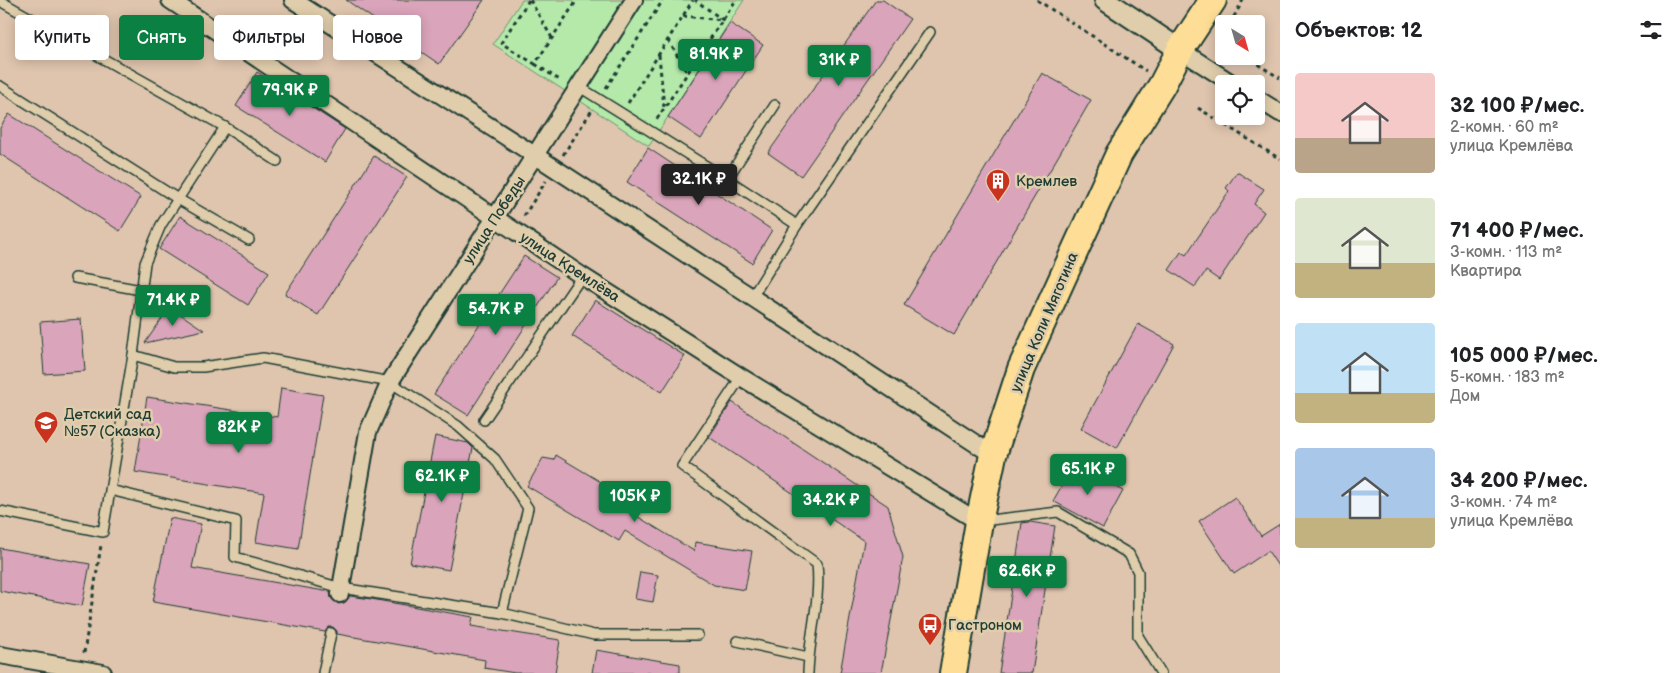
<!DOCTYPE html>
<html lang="ru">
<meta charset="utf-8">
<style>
:root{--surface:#fff;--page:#f6f6f6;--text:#202124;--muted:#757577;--accent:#0b8043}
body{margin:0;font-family:"Balsamiq Sans",sans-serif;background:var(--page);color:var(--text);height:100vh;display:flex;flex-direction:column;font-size:19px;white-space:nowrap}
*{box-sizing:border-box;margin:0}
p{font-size:16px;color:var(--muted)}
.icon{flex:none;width:28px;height:28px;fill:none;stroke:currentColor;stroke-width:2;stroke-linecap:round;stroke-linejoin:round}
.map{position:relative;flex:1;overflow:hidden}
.panel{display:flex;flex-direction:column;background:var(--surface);width:400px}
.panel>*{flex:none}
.top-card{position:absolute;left:15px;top:15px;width:475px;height:45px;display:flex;gap:10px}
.needle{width:32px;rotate:143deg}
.controls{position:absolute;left:1215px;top:15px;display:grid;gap:10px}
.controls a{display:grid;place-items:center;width:50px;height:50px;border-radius:5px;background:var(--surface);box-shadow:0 2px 12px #0003;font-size:25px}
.price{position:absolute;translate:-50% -42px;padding:0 11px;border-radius:5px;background:var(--accent);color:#fff;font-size:16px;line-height:32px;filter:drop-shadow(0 1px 2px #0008)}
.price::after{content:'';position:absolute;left:50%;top:30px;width:15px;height:11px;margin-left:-8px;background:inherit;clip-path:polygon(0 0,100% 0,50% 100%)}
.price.selected{background:#222;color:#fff}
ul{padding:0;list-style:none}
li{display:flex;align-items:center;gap:15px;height:125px;padding:0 15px}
li span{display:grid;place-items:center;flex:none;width:140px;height:100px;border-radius:5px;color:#555}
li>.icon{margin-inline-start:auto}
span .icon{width:60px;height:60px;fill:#fffc;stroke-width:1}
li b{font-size:21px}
h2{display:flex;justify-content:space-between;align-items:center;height:60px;padding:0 15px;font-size:21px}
.pill{padding:0 18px;border-radius:5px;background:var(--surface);box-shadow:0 2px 12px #0003;font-size:18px;line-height:45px}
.pill.selected{background:var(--accent);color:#fff}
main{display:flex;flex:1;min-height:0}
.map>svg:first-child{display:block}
</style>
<main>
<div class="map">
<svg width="1280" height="673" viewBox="0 0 1280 673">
<rect width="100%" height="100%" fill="#dfc5ae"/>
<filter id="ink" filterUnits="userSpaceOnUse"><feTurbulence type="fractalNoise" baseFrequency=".02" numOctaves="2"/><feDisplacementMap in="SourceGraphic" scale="10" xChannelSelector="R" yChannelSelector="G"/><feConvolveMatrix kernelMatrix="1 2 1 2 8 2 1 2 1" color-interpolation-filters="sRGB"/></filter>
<g filter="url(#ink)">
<!-- green -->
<path fill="#b4e9aa" stroke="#6a936f" d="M522,0H744L649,146L493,44Z"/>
<!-- building -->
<g fill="#daa4ba" stroke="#1f3d34">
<path d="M346,0H484L439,64Z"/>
<path d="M876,0H883L910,19L801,176L768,153Z"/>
<path d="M730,23L763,45L701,139L668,117Z"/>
<path d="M257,72L345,129L325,162L236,106Z"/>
<path d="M1042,73L1091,100L954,335L904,305Z"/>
<path d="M9,114L141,197L120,231L0,154V128Z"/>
<path d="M648,148L772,230L752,263L627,182Z"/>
<path d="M374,156L407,177L318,315L285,294Z"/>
<path d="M1237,172L1264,189L1254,204L1264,212L1219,280L1206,271L1195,287L1169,270L1181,252L1186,255L1229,191L1226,188Z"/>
<path d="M180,216L269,272L248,305L159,249Z"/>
<path d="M524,256L557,277L468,415L434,394Z"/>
<path d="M595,300L685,356L662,392L572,336Z"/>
<path d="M170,307L204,330L145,343Z"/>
<path d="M81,319L85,371L44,374L40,322Z"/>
<path d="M1138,324L1174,344L1117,448L1081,428Z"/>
<path d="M281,388L323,395L298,549L256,542L264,493L135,472L147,397L277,417Z"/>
<path d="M732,402L888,506L903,557L881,673H840L864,541L709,437Z"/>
<path d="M435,436L468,443L473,448L449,570L410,563Z"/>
<path d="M556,455L641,506L635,515L694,551L695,542L752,551L745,590L714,585L625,531L619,541L527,486L543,458L554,460Z"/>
<path d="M1074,464L1123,491L1103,528L1053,501Z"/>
<path d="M1235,497L1261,536L1280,524V569L1268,551L1234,574L1199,521Z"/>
<path d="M170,518L201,524L192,568L330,592L331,598L338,604L344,603L350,596L371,599L473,617L471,626L560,640L555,673H515L484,668L485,660L337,634V631L333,627H329L325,632L153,602Z"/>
<path d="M1030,522L1055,526L1032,673H999L1022,523Z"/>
<path d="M0,548L90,564L82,606L0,591Z"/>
<path d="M640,572L658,575L653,602L635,599Z"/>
<path d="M596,650L680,664V673H592Z"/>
</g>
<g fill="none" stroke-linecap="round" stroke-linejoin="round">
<defs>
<g id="service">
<path d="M0,1L225,127L277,161"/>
<path d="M0,86L178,199L225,127"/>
<path d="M578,86L727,179L797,225"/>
<path d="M727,179L775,105"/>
<path d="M75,278L141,290"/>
<path d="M752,297L797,225L930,32"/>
<path d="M133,355L145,263L161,225L178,199L249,240"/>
<path d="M741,377L682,466L817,564C821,600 809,636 808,673"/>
<path d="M484,420L582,276"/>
<path d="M0,511L103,532L133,355L174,367H203L263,358L390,382L458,426L495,459L528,508L502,613L341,588L235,557L236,521L110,490"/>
<path d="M982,521L1058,512L1129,554L1138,572V636L1161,673"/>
<path d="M502,613L594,635H698"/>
<path d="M737,641L808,657"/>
<path d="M323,673L331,633"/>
</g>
<g id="minor">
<path d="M170,0L582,276L741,377L979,522"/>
<path d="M293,0L536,156L993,455"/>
<path d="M1180,50L1233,84"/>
<path d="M1256,98L1280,113"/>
<path d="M340,594L368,432L390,382L634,0"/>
<path d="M0,655L103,673"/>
</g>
<path id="tertiary" d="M1105,0L1180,50"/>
<path id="primary" d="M953,673L979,522L993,455L1021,369L1119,154L1162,85L1180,50L1213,0"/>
</defs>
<!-- service casing -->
<use href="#service" stroke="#1f3d34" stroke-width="12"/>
<!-- minor casing -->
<use href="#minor" stroke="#1f3d34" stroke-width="20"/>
<!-- tertiary casing -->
<use href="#tertiary" stroke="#1f3d34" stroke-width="24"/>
<!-- primary casing -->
<use href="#primary" stroke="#1f3d34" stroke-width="30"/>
<!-- path -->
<g stroke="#1f3d34" stroke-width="3" stroke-dasharray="4 4" stroke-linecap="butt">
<path d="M529,0L501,43L535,64L577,0"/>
<path d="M530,0L552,38"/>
<path d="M1037,0L1146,71"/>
<path d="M683,16L723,20L695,0"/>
<path d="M1230,24L1243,0"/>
<path d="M668,40L688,74"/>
<path d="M659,55L664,108"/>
<path d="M1244,56L1280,78"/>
<path d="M535,64L561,81"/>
<path d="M606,88L663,0"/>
<path d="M628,103L693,0"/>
<path d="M1198,108L1280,159"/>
<path d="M657,119L736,0"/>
<path d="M563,155L592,110"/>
<path d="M524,216L546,181"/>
<path d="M84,653L101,545"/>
</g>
<!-- service -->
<use href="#service" stroke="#e0cdab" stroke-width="9"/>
<!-- minor -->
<use href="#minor" stroke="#e0cdab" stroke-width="16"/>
<!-- tertiary -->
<use href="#tertiary" stroke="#e0cdab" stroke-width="20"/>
<!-- primary -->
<use href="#primary" stroke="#fede96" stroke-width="26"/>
</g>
</g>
<!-- icons -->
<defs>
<symbol id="building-pin" viewBox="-11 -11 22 30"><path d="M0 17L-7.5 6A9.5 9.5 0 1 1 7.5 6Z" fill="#c8321e" stroke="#e0cdab"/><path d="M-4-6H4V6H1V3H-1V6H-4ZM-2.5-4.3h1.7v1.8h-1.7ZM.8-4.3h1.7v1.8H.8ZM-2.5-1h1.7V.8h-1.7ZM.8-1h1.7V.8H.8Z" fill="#fff"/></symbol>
<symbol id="school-pin" viewBox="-11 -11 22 30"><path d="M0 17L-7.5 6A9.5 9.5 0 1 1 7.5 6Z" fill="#c8321e" stroke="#e0cdab"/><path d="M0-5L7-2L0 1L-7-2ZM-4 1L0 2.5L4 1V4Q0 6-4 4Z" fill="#fff"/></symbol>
<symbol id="bus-pin" viewBox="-11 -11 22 30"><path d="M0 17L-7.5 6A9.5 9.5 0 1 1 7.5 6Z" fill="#c8321e" stroke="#e0cdab"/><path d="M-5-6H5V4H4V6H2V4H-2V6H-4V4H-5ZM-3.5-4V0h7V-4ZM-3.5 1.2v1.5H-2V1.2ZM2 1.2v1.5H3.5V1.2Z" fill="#fff"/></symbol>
</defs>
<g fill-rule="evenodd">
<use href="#building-pin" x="984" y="167" width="28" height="38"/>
<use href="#school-pin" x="32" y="409" width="28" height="38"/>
<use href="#bus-pin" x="916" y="611" width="28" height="38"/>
</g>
<g text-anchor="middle" stroke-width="5" stroke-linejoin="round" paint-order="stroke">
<!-- poi labels -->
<g font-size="15" fill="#1f3d34" stroke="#e0cdab" text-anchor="start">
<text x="1016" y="186">Кремлев</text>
<text x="64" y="419">Детский сад<tspan x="64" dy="17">№57 (Сказка)</tspan></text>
<text x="948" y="630">Гастроном</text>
</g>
<!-- street labels -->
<g font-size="15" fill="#1f3d34" stroke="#e0cdab">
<text transform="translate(494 220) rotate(-57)" y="5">улица Победы</text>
<text transform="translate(570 267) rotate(33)" y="5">улица Кремлёва</text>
<text transform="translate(1044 322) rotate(-67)" y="5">улица Коли Мяготина</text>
</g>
</g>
</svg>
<div class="controls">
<a><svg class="needle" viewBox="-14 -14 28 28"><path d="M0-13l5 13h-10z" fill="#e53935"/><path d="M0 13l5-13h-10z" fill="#757577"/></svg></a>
<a><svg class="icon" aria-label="locate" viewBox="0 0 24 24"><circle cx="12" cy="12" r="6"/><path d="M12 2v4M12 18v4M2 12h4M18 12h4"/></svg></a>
</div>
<b class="price" style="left:716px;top:81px">81.9K ₽</b>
<b class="price" style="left:839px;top:87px">31K ₽</b>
<b class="price" style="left:290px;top:117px">79.9K ₽</b>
<b class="price selected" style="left:699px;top:206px">32.1K ₽</b>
<b class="price" style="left:173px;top:327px">71.4K ₽</b>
<b class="price" style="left:496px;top:336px">54.7K ₽</b>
<b class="price" style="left:239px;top:454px">82K ₽</b>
<b class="price" style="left:1088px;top:496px">65.1K ₽</b>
<b class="price" style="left:442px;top:503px">62.1K ₽</b>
<b class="price" style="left:635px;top:523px">105K ₽</b>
<b class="price" style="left:831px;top:527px">34.2K ₽</b>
<b class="price" style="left:1027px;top:598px">62.6K ₽</b>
<div class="top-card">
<a class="pill">Купить</a>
<a class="pill selected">Снять</a>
<a class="pill">Фильтры</a>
<a class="pill">Новое</a>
</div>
</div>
<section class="panel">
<h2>Объектов: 12<svg class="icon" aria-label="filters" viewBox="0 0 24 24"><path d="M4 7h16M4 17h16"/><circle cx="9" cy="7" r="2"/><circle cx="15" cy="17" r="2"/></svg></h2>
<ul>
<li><span style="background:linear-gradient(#f6c9c9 65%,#b9a48a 0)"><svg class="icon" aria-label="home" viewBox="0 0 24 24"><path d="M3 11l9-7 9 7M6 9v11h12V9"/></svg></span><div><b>32 100 ₽/мес.</b><p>2-комн. · 60 m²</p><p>улица Кремлёва</p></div></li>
<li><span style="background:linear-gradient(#dfe7d0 65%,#c2b280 0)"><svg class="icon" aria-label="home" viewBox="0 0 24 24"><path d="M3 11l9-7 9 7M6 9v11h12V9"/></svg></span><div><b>71 400 ₽/мес.</b><p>3-комн. · 113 m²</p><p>Квартира</p></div></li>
<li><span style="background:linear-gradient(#bfe0f5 70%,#c2b280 0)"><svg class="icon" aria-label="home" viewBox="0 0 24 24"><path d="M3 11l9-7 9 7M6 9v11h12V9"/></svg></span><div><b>105 000 ₽/мес.</b><p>5-комн. · 183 m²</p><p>Дом</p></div></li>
<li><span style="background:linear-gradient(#a9c7e8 70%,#c2b280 0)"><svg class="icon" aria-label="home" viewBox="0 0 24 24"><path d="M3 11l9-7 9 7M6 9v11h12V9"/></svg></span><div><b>34 200 ₽/мес.</b><p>3-комн. · 74 m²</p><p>улица Кремлёва</p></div></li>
</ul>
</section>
</main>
